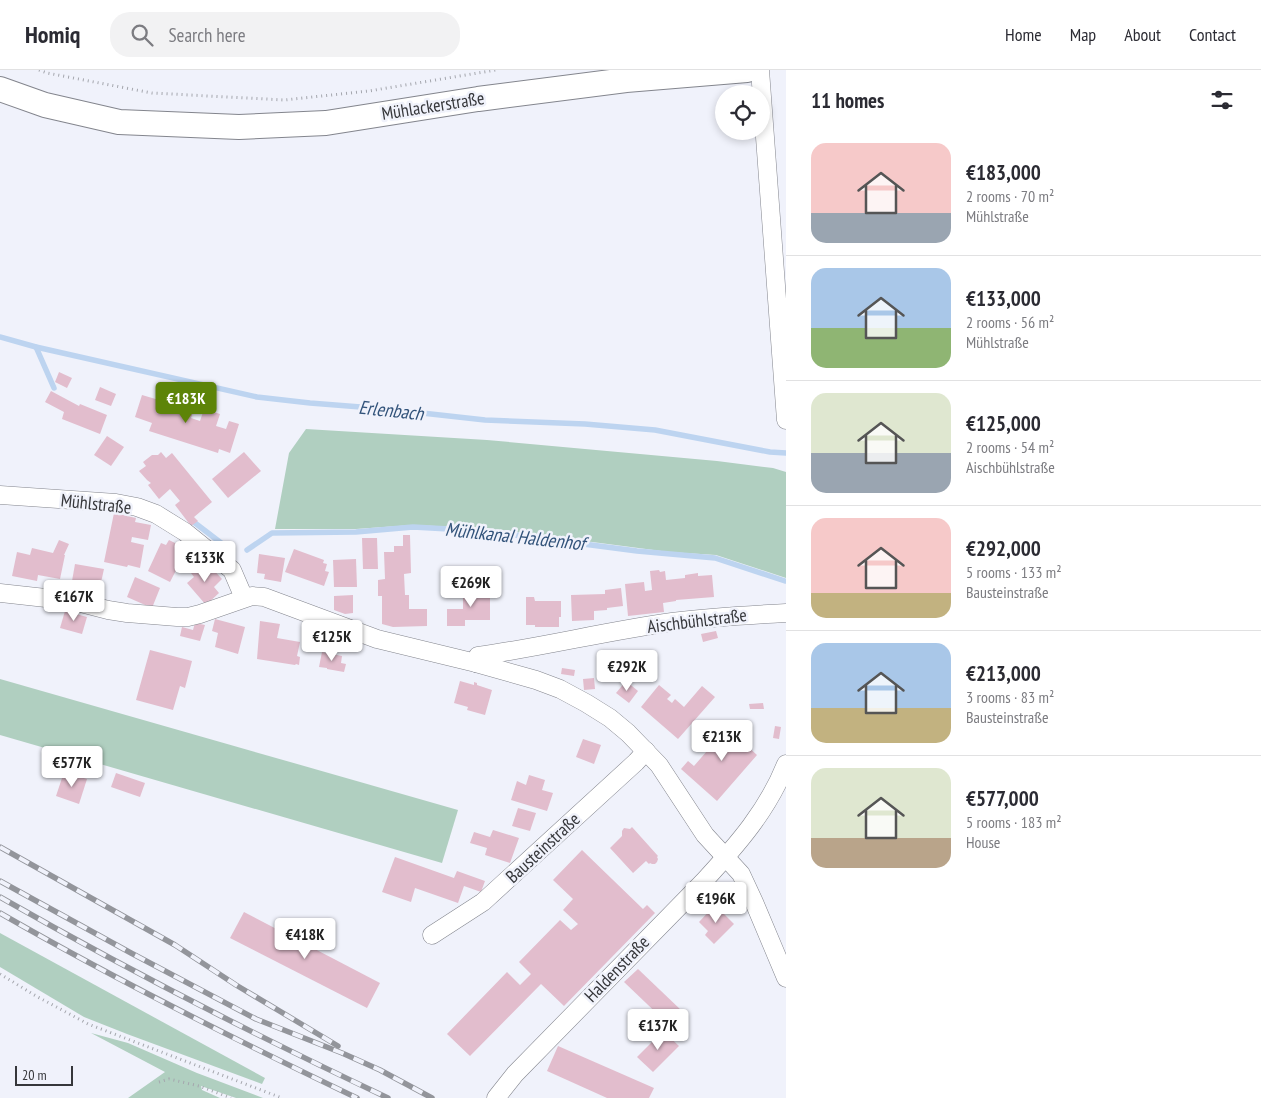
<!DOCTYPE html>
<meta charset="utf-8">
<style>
:root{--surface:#fff;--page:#f2f2f3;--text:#2b2b33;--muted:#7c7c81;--line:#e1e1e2;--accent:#5d8408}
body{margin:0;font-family:"PT Sans Narrow",sans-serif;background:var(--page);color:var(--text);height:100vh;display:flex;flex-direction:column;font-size:19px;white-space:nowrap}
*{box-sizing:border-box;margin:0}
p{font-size:16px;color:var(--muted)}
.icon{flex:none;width:28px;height:28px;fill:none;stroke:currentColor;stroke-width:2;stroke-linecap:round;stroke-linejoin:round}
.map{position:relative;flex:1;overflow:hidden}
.details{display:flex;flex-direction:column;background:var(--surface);width:475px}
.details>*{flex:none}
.controls{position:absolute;left:715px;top:15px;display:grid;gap:10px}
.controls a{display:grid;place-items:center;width:55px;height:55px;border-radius:50%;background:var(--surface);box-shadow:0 2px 8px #0003;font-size:25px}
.scale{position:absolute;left:15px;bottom:12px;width:58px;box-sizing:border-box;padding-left:5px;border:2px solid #36373b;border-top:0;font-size:14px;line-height:18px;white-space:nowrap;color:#36373b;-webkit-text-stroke:4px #f0f2fb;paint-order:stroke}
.price{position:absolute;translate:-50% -42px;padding:0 11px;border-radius:5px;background:#fff;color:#222;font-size:16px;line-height:32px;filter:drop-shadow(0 1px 2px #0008)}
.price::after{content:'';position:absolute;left:50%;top:30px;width:15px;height:11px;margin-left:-8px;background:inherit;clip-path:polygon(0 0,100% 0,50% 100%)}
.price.on{background:var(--accent);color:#fff}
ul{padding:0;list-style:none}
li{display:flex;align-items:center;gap:15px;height:125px;padding:0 25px}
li+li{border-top:1px solid var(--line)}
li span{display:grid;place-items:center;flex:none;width:140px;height:100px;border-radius:15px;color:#555}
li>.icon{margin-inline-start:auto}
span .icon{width:60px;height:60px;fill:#fffc;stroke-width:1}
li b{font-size:21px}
h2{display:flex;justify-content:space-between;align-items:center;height:60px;padding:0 25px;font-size:21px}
header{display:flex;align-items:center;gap:30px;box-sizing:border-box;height:70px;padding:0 25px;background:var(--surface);border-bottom:1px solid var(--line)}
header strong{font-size:24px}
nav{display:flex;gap:28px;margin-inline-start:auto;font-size:18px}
.search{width:350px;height:45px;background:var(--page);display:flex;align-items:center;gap:12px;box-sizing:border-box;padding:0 18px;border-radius:20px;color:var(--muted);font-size:19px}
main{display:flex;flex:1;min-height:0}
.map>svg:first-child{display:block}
</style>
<header>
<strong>Homiq</strong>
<div class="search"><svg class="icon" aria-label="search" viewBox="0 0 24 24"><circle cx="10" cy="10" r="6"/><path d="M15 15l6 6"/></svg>Search here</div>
<nav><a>Home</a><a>Map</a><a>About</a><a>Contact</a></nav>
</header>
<main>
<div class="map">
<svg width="786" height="1028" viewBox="0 0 786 1028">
<rect width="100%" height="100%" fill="#f0f2fb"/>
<!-- green -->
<g fill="#b0cfc0">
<path d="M306,359L487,370L717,391L773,398L786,402V508L716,485L669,482L484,458L412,455L356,459H275L289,383Z"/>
<path d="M0,609L458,740L442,793L0,665Z"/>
<path d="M0,863L265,1008L262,1014L127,964L84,947L0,897Z"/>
<path d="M91,963L128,973L197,1003L263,1028H236L201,1016L202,1020L220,1028H128L165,1002Z"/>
</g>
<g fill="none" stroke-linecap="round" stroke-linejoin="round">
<!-- stream -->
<g stroke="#bdd4f0" stroke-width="5.5">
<path d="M0,267L36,277L257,327L310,333L386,339L485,350L585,354L655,360L770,382L786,383"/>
<path d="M36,277L54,318"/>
<path d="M195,453L229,479"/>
<path d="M247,480L272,463L356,462L413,457L484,461L637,481L715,488L785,511"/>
</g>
</g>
<!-- building -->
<g fill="#e2bdcd">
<path d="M59,302L72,308L67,318L55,312Z"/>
<path d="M100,317L116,324L111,336L95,330Z"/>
<path d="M51,321L79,336L80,334L107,345L100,364L62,349L64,342L45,332Z"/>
<path d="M142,325L159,330L161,325L195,336L191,348L200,351L204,339L220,344L216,356L226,359L229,351L239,354L230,383L219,379L218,383L149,361L152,353L135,347Z"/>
<path d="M107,366L124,377L111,396L94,385Z"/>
<path d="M161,382L166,388L172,383L212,432L194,447L198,451L191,456L175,435L180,431L170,419L159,429L148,415L151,413L147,410L139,401L146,396L143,392L152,385H158Z"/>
<path d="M244,382L261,401L228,428L212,409Z"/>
<path d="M114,443L136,448L135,452L151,455L148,470L132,467L131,472L144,475L140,498L128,495L127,497L104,492Z"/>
<path d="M403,465H410L411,503L404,504L405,525H409V539H427V556L393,557L382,554V526H378V510L385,509L384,482H394V476H403Z"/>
<path d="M362,468H377L378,499H363Z"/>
<path d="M59,470L69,474L64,485H65L60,509L38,505L37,511L12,506L17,482L30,485L32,478L53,483Z"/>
<path d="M169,470L187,479L170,512L148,501L161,473L166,475Z"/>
<path d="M294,479L324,490L323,493L327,494L325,501L329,502L324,516L285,502Z"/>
<path d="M259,484L285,488L281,512L264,509L265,504L257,503Z"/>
<path d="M356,489L357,517H334L333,490Z"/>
<path d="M75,494L104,499L100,517L72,511Z"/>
<path d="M208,494L222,509L214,517L219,523L206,535L187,513L194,507L191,503L198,497L201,500Z"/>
<path d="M659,500L660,502L665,501L666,510L685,508V505L698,503V506L712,505L714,527L676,530V531L663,533L664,542L628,546L625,514L644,512L645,521L652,520L650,501Z"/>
<path d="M135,507L160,518L152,538L127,527Z"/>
<path d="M621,518L623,536L607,538V540L594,541V550L572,551L571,525L605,524V520Z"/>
<path d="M490,519V550H465V556H447V539H463V520Z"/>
<path d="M353,525V543L345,544L334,540V526Z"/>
<path d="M526,527H534L535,531H561V547H559V557H535V555H526Z"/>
<path d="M65,541L87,547L82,564L60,558Z"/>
<path d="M215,549L245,557L238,584L215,577L218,563L212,561Z"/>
<path d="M260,551L280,554L277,568L300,572L297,586L300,587L299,595L296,594L295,595L257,589Z"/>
<path d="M195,553L205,555L200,571L180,566L182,557L193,560Z"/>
<path d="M716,561L718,568L703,572L701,564Z"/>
<path d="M150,580L192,591L185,618L180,616L173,640L136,630Z"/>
<path d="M322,582L342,586L341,593L346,594L344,602L327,599V598L319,597Z"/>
<path d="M562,598L575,600L574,606L561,604Z"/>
<path d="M594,608L595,619L584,620L583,609Z"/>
<path d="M460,611L474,615V612L477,613V615L492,620L485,645L467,640L468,637L454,633Z"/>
<path d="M626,611L638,621L629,633L616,623Z"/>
<path d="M659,615L671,625L667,629L672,633L675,629L684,637L702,616L715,627L678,669L641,637Z"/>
<path d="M763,633L764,639H750L749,634Z"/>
<path d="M733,651L751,666L744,673L757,685L717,731L681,699L688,691L694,696Z"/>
<path d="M775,656L781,657L779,669L773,668Z"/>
<path d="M583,669L601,675L594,694L576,687Z"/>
<path d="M64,702L87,709L79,734L56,726Z"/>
<path d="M116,703L145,713L140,727L111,717Z"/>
<path d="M529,705L545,710L542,720L553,723L547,741L511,730L517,711L526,715Z"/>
<path d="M518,738L536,743L530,761L512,756Z"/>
<path d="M632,757L658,786L657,787L658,789L657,792L655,794H652L650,793L649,794L646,791L633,803L610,778L622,766V761L624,758L630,759Z"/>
<path d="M493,760L519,768L510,793L485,785L487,778L470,773L474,762L490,767Z"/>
<path d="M582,780L643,839L647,835L655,843L564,936L541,914L470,986L447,964L507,902L520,915L531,904L519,892L560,850L571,860L578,854L563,840L573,829L553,810Z"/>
<path d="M395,787L454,808L457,801L485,811L481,822L464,816L458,833L415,818L411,832L382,822Z"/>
<path d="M715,835L734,854L714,874L705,865L708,861L699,852Z"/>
<path d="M244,842L380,913L367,938L230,868Z"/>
<path d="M638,899L682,941L669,955L624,912Z"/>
<path d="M663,961L679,976L653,1002L637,987Z"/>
<path d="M558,976L654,1018L649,1028H607L547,1001Z"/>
</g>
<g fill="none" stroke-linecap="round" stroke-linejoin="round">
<defs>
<g id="minor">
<path d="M760,0L786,350"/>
<path d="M0,425L116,433L137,437L156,444L185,462L232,500L244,528"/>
<path d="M0,523L73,531L108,540L127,543L177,547H188L200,544L252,526L264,527L377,569L476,593L536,610L560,619L586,633L610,648L628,663L659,695L705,765L741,804L754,832L786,908"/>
<path d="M476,593L478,586C543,577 607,561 672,552C710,547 748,545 786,543"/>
<path d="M432,865L483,832L636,692L646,681"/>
<path d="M496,1028L515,1004L704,811C737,775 768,740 786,694"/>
</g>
<path id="secondary" d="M0,19L45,35L119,52L239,57L326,53L478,29L626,10L747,0"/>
</defs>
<!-- minor casing -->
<use href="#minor" stroke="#83858d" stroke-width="19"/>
<!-- secondary casing -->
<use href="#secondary" stroke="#83858d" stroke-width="26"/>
<!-- path -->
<g stroke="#a4a6ad" stroke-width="3" stroke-dasharray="1 4" stroke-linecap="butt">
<path d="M39,0L47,3L152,23L284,30L369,21L496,0"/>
<path d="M0,904L36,926L88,954L282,1028"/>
<path d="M159,1012L169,1009L199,1016L231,1028"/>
</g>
<!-- minor -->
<use href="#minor" stroke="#fff" stroke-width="18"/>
<!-- secondary -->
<use href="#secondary" stroke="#fff" stroke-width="24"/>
<defs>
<g id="rail">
<path d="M0,777L175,875L236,915L338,976"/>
<path d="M0,811L131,883L256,949L342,983L380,1000L432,1028"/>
<path d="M0,827C126,899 257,966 388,1028"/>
<path d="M0,843C116,910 236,970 357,1028"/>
</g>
</defs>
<!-- rail casing -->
<use href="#rail" stroke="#93959b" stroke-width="5.5"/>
<!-- rail -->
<use href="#rail" stroke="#f0f2fb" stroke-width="4" stroke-dasharray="11" stroke-linecap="butt"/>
</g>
<g text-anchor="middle" stroke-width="5" stroke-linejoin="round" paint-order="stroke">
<!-- street labels -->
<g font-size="18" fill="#36373b" stroke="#f0f2fb">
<text transform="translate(433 36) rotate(-9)" y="6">Mühlackerstraße</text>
<text transform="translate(96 434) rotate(6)" y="6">Mühlstraße</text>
<text transform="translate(697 551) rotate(-7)" y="6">Aischbühlstraße</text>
<text transform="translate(543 778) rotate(-43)" y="6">Bausteinstraße</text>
<text transform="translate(617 899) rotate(-46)" y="6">Haldenstraße</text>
</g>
<!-- water labels -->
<g font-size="19" font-style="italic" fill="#32537a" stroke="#f0f2fb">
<text transform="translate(391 340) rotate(6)" y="7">Erlenbach</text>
<text transform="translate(515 466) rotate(6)" y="7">Mühlkanal Haldenhof</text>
</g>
</g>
</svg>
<div class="controls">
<a><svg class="icon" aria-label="locate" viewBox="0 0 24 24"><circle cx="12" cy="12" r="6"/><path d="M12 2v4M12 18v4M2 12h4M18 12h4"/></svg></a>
</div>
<div class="scale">20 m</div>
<b class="price on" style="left:186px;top:354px">€183K</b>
<b class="price" style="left:205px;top:513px">€133K</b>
<b class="price" style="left:471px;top:538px">€269K</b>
<b class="price" style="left:74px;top:552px">€167K</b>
<b class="price" style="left:332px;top:592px">€125K</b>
<b class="price" style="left:627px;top:622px">€292K</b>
<b class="price" style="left:722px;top:692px">€213K</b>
<b class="price" style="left:72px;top:718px">€577K</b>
<b class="price" style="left:716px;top:854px">€196K</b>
<b class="price" style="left:305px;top:890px">€418K</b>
<b class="price" style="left:658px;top:981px">€137K</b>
</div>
<section class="details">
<h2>11 homes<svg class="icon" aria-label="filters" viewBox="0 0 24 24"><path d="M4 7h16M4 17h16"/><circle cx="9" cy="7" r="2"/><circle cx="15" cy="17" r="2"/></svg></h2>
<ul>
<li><span style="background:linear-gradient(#f6c9c9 70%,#9aa5b1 0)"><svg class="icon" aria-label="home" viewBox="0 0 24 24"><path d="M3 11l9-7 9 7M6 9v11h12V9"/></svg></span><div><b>€183,000</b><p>2 rooms · 70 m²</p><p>Mühlstraße</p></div></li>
<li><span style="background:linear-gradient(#a9c7e8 60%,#8fb573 0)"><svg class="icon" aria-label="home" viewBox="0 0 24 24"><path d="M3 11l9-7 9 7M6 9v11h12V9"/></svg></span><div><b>€133,000</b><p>2 rooms · 56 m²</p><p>Mühlstraße</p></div></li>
<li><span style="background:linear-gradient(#dfe7d0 60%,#9aa5b1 0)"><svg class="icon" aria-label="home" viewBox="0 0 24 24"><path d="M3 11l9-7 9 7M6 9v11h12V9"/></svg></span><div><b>€125,000</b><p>2 rooms · 54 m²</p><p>Aischbühlstraße</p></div></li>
<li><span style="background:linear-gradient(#f6c9c9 75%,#c2b280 0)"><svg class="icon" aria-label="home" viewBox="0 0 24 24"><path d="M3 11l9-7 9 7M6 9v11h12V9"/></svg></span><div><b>€292,000</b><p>5 rooms · 133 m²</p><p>Bausteinstraße</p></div></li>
<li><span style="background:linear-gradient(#a9c7e8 65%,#c2b280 0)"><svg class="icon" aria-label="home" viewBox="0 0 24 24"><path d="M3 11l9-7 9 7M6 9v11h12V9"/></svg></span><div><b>€213,000</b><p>3 rooms · 83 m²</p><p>Bausteinstraße</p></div></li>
<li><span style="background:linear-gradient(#dfe7d0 70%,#b9a48a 0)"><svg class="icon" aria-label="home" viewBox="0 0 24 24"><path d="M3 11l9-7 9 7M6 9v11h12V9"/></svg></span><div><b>€577,000</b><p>5 rooms · 183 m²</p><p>House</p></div></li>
</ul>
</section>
</main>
